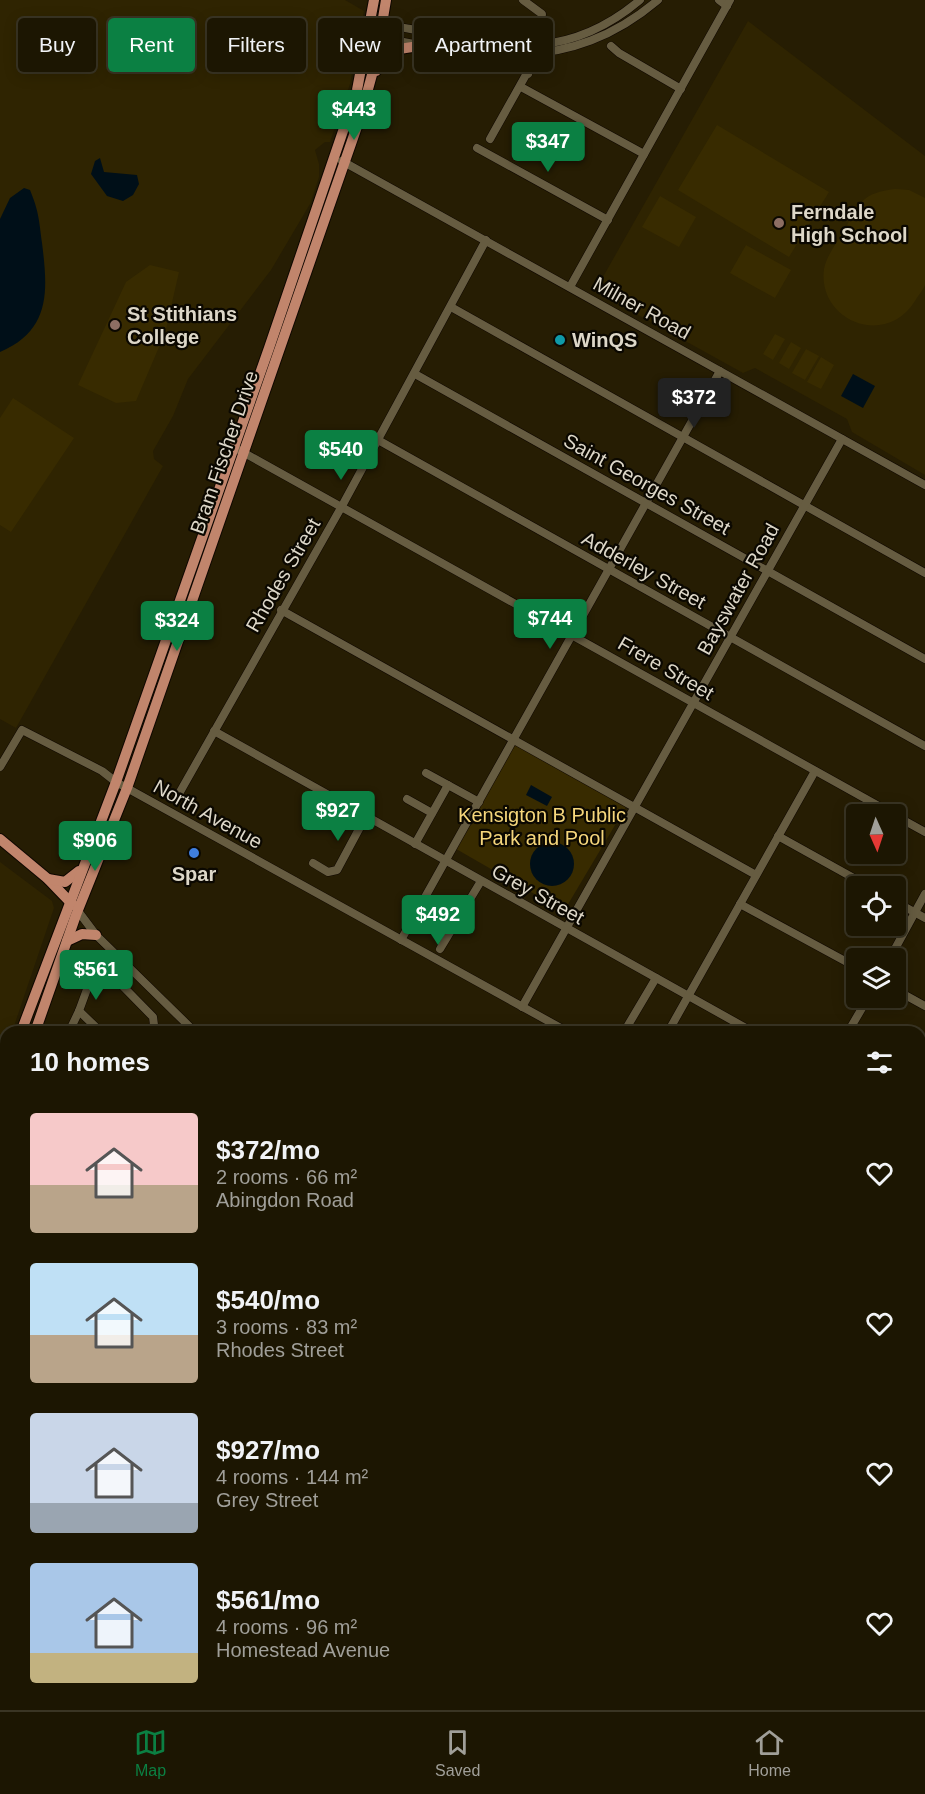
<!DOCTYPE html>
<meta charset="utf-8">
<style>
:root{--surface:#1c1602;--page:#292311;--text:#f1f3f6;--muted:#a09f99;--line:#3a3524;--accent:#0b8043}
body{margin:0;font-family:Arial,sans-serif;background:var(--page);color:var(--text);height:100vh;display:flex;flex-direction:column;font-size:22px;white-space:nowrap}
*{box-sizing:border-box;margin:0}
p{font-size:20px;color:var(--muted)}
.icon{flex:none;width:33px;height:33px;fill:none;stroke:currentColor;stroke-width:2;stroke-linecap:round;stroke-linejoin:round}
.map{position:relative;flex:1;overflow:hidden}
.details{position:absolute;left:0px;top:1026px;width:926px;height:684px;display:flex;flex-direction:column;background:var(--surface);border-radius:18px 18px 0 0;box-shadow:0 3px 15px #0003,0 0 0 2px var(--line)}
.details>*{flex:none}
.top-card{position:absolute;left:18px;top:18px;width:600px;height:54px;display:flex;gap:12px}
.needle{width:39px;rotate:177deg}
.fabs{position:absolute;left:846px;top:804px;display:grid;gap:12px}
.fabs a{display:grid;place-items:center;width:60px;height:60px;border-radius:6px;background:var(--surface);box-shadow:0 3px 15px #0003,0 0 0 2px var(--line);font-size:30px}
.price{position:absolute;translate:-50% -51px;padding:0 14px;border-radius:6px;background:var(--accent);color:#fff;font-size:20px;line-height:39px;filter:drop-shadow(0 2px 3px #0008)}
.price::after{content:'';position:absolute;left:50%;top:36px;width:18px;height:14px;margin-left:-9px;background:inherit;clip-path:polygon(0 0,100% 0,50% 100%)}
.price.active{background:#222;color:#fff}
ul{padding:0;list-style:none}
li{display:flex;align-items:center;gap:18px;height:150px;padding:0 30px}
li span{display:grid;place-items:center;flex:none;width:168px;height:120px;border-radius:6px;color:#555}
li>.icon{margin-inline-start:auto}
span .icon{width:72px;height:72px;fill:#fffc;stroke-width:1}
li b{font-size:26px}
h2{display:flex;justify-content:space-between;align-items:center;height:72px;padding:0 30px;font-size:26px}
.tag{padding:0 21px;border-radius:6px;background:var(--surface);box-shadow:0 3px 15px #0003,0 0 0 2px var(--line);font-size:21px;line-height:54px}
.tag.active{background:var(--accent);color:#fff}
.tabs{display:flex;justify-content:space-around;align-items:center;height:84px;border-top:2px solid var(--line);background:var(--surface);font-size:16px;color:var(--muted)}
.tabs a{display:grid;justify-items:center;gap:3px}
.tabs .active{color:var(--accent)}
.map>svg:first-child{display:block}
</style>
<div class="map">
<svg width="925" height="1710" viewBox="0 0 925 1710">
<rect width="100%" height="100%" fill="#261d03"/>
<!-- built -->
<g fill="#2f2401">
<path d="M0,0H345L364,11L350,84L330,142H325L315,150L319,164V177L310,204L271,270L188,379L173,416L153,451L154,459L163,466L16,728L0,719Z"/>
<path d="M748,21L925,156V475L852,432L847,419L755,368L743,373L595,291Z"/>
<path d="M0,862L52,901L54,908L12,1032H6V1046L0,1061Z"/>
</g>
<!-- green -->
<g fill="#382b00">
<path d="M717,125L829,192L789,257L678,190Z"/>
<path d="M895,189L909,190L925,198C925,216 925,271 925,285C923,290 918,296 915,301C885,349 817,320 824,269C826,256 839,240 845,229C859,202 863,193 895,189Z"/>
<path d="M660,196L696,217L679,247L642,227Z"/>
<path d="M746,245L791,270L775,298L730,273Z"/>
<path d="M150,265L179,272L165,333L136,401L116,403L78,385L126,282Z"/>
<path d="M775,334L785,339L773,360L763,354Z"/>
<path d="M791,342L801,348L789,369L779,363Z"/>
<path d="M806,349L819,356L805,380L792,373Z"/>
<path d="M821,357L834,365L821,389L807,382Z"/>
<path d="M13,398L74,438L11,532L0,525V418Z"/>
<path d="M512,736L627,805L564,911L451,846Z"/>
</g>
<!-- water -->
<g fill="#000f18">
<path d="M100,158L104,172L137,175L139,184L133,195L123,201L107,196L91,174L95,161Z"/>
<path d="M24,188L30,190C39,212 39,220 42,243C48,291 51,330 0,352V219L10,198Z"/>
<path d="M853,374L875,386L863,408L841,396Z"/>
<path d="M531,785L552,797L547,806L526,795Z"/>
<circle cx="552" cy="864" r="22"/>
</g>
<g fill="none" stroke-linecap="round" stroke-linejoin="round">
<defs>
<g id="minor">
<path d="M719,0L727,6"/>
<path d="M379,24C479,37 551,75 640,0"/>
<path d="M369,35C477,57 567,77 658,0"/>
<path d="M611,46L619,53L681,89"/>
<path d="M511,56L520,61L528,74"/>
<path d="M521,87L644,154"/>
<path d="M490,139L537,55L542,14L523,0"/>
<path d="M477,148L608,220"/>
<path d="M342,161L925,485"/>
<path d="M570,287L730,0"/>
<path d="M451,307L925,573"/>
<path d="M415,374L925,659"/>
<path d="M378,440L925,746"/>
<path d="M239,450L893,814"/>
<path d="M281,610L756,875"/>
<path d="M214,731L753,1032"/>
<path d="M0,767L22,730L102,771L116,782L568,1032"/>
<path d="M426,773L479,802"/>
<path d="M176,799L342,506L486,240"/>
<path d="M407,799L432,813"/>
<path d="M896,816L925,832"/>
<path d="M778,836L868,886"/>
<path d="M415,844L448,785"/>
<path d="M313,863L328,872L337,870L366,816"/>
<path d="M896,902L925,918"/>
<path d="M740,904L856,967"/>
<path d="M78,911L96,935L195,1032"/>
<path d="M401,940L720,371"/>
<path d="M440,949L481,881"/>
<path d="M890,958L925,894"/>
<path d="M896,990L925,1006"/>
<path d="M522,1007L842,439"/>
<path d="M69,1032L79,1011"/>
<path d="M101,1032L79,1011L94,970L103,966L153,1017L154,1025L147,1032"/>
<path d="M624,1032L656,978"/>
<path d="M668,1032L815,771"/>
<path d="M848,1032L868,998"/>
<path d="M920,1126L925,1129"/>
<path d="M0,1214L6,1223"/>
<path d="M920,1230L925,1233"/>
<path d="M920,1244L925,1247"/>
<path d="M920,1447L925,1451"/>
<path d="M920,1496L925,1488"/>
<path d="M0,1638L6,1643"/>
<path d="M0,1662L6,1656"/>
<path d="M57,1704L63,1710"/>
<path d="M293,1704L297,1710"/>
<path d="M479,1704L484,1709"/>
<path d="M550,1704L554,1710"/>
<path d="M919,1704L925,1709"/>
<path d="M406,1710L410,1704"/>
<path d="M643,1710L645,1704"/>
</g>
<g id="major">
<path d="M376,71L393,50L425,45"/>
<path d="M0,839L48,879L73,905"/>
<path d="M48,879L65,882L79,871"/>
<path d="M67,941L82,934L96,935"/>
<path d="M21,1032L116,782L269,348L357,90L374,0"/>
<path d="M35,1032L76,915L127,788L361,115L376,60L386,0"/>
<path d="M0,1094L6,1076"/>
<path d="M0,1136L6,1119"/>
</g>
</defs>
<!-- minor casing -->
<use href="#minor" stroke="#0f0700" stroke-width="9"/>
<!-- major casing -->
<use href="#major" stroke="#0f0700" stroke-width="12"/>
<!-- minor -->
<use href="#minor" stroke="#665c41" stroke-width="8"/>
<!-- major -->
<use href="#major" stroke="#c1856c" stroke-width="10"/>
</g>
<!-- markers -->
<g fill="#8d6e63" stroke="#0b0801" stroke-width="2">
<circle cx="779" cy="223" r="6"/>
<circle cx="115" cy="325" r="6"/>
</g>
<circle fill="#0f9aa8" stroke="#0b0801" stroke-width="2" cx="560" cy="340" r="6"/>
<circle fill="#3f7fe0" stroke="#0b0801" stroke-width="2" cx="194" cy="853" r="6"/>
<g text-anchor="middle" stroke-width="4.5" stroke-linejoin="round" paint-order="stroke">
<!-- poi labels -->
<g font-size="20" font-weight="bold" fill="#ddd7c8" stroke="#0b0801" text-anchor="start">
<text x="791" y="219">Ferndale<tspan x="791" dy="23">High School</tspan></text>
<text x="127" y="321">St Stithians<tspan x="127" dy="23">College</tspan></text>
<text x="572" y="347">WinQS</text>
<text x="194" y="881" text-anchor="middle">Spar</text>
</g>
<!-- street labels -->
<g font-size="20" fill="#ddd7c8" stroke="#0b0801">
<text transform="translate(642 308) rotate(29)" y="7">Milner Road</text>
<text transform="translate(224 452) rotate(-71)" y="7">Bram Fischer Drive</text>
<text transform="translate(647 484) rotate(29)" y="7">Saint Georges Street</text>
<text transform="translate(644 570) rotate(29)" y="7">Adderley Street</text>
<text transform="translate(283 575) rotate(-60)" y="7">Rhodes Street</text>
<text transform="translate(738 589) rotate(-61)" y="7">Bayswater Road</text>
<text transform="translate(666 668) rotate(30)" y="7">Frere Street</text>
<text transform="translate(208 814) rotate(29)" y="7">North Avenue</text>
<text transform="translate(538 894) rotate(29)" y="7">Grey Street</text>
</g>
<!-- park labels -->
<g font-size="20" fill="#f5d67b" stroke="#0b0801">
<text x="542" y="822">Kensigton B Public<tspan x="542" dy="23">Park and Pool</tspan></text>
</g>
</g>
</svg>
<div class="fabs">
<a><svg class="needle" viewBox="-14 -14 28 28"><path d="M0-13l5 13h-10z" fill="#e53935"/><path d="M0 13l5-13h-10z" fill="#a09f99"/></svg></a>
<a><svg class="icon" aria-label="locate" viewBox="0 0 24 24"><circle cx="12" cy="12" r="6"/><path d="M12 2v4M12 18v4M2 12h4M18 12h4"/></svg></a>
<a><svg class="icon" aria-label="layers" viewBox="0 0 24 24"><path d="M12 4l9 5-9 5-9-5zM3 14l9 5 9-5"/></svg></a>
</div>
<b class="price" style="left:354px;top:141px">$443</b>
<b class="price" style="left:548px;top:173px">$347</b>
<b class="price active" style="left:694px;top:429px">$372</b>
<b class="price" style="left:341px;top:481px">$540</b>
<b class="price" style="left:550px;top:650px">$744</b>
<b class="price" style="left:177px;top:652px">$324</b>
<b class="price" style="left:338px;top:842px">$927</b>
<b class="price" style="left:95px;top:872px">$906</b>
<b class="price" style="left:438px;top:946px">$492</b>
<b class="price" style="left:96px;top:1001px">$561</b>
<div class="top-card">
<a class="tag">Buy</a>
<a class="tag active">Rent</a>
<a class="tag">Filters</a>
<a class="tag">New</a>
<a class="tag">Apartment</a>
</div>
<section class="details">
<h2>10 homes<svg class="icon" aria-label="filters" viewBox="0 0 24 24"><path d="M4 7h16M4 17h16"/><circle cx="9" cy="7" r="2"/><circle cx="15" cy="17" r="2"/></svg></h2>
<ul>
<li><span style="background:linear-gradient(#f6c9c9 60%,#b9a48a 0)"><svg class="icon" aria-label="home" viewBox="0 0 24 24"><path d="M3 11l9-7 9 7M6 9v11h12V9"/></svg></span><div><b>$372/mo</b><p>2 rooms · 66 m²</p><p>Abingdon Road</p></div><svg class="icon" aria-label="heart" viewBox="0 0 24 24"><path d="M12 20l-8-8c-3-5 5-10 8-4 3-6 11-1 8 4z"/></svg></li>
<li><span style="background:linear-gradient(#bfe0f5 60%,#b9a48a 0)"><svg class="icon" aria-label="home" viewBox="0 0 24 24"><path d="M3 11l9-7 9 7M6 9v11h12V9"/></svg></span><div><b>$540/mo</b><p>3 rooms · 83 m²</p><p>Rhodes Street</p></div><svg class="icon" aria-label="heart" viewBox="0 0 24 24"><path d="M12 20l-8-8c-3-5 5-10 8-4 3-6 11-1 8 4z"/></svg></li>
<li><span style="background:linear-gradient(#c9d6e8 75%,#9aa5b1 0)"><svg class="icon" aria-label="home" viewBox="0 0 24 24"><path d="M3 11l9-7 9 7M6 9v11h12V9"/></svg></span><div><b>$927/mo</b><p>4 rooms · 144 m²</p><p>Grey Street</p></div><svg class="icon" aria-label="heart" viewBox="0 0 24 24"><path d="M12 20l-8-8c-3-5 5-10 8-4 3-6 11-1 8 4z"/></svg></li>
<li><span style="background:linear-gradient(#a9c7e8 75%,#c2b280 0)"><svg class="icon" aria-label="home" viewBox="0 0 24 24"><path d="M3 11l9-7 9 7M6 9v11h12V9"/></svg></span><div><b>$561/mo</b><p>4 rooms · 96 m²</p><p>Homestead Avenue</p></div><svg class="icon" aria-label="heart" viewBox="0 0 24 24"><path d="M12 20l-8-8c-3-5 5-10 8-4 3-6 11-1 8 4z"/></svg></li>
</ul>
</section>
</div>
<nav class="tabs">
<a class="active"><svg class="icon" aria-label="map" viewBox="0 0 24 24"><path d="M3 6l6-2 6 2 6-2v14l-6 2-6-2-6 2zM9 4v14M15 6v14"/></svg>Map</a>
<a><svg class="icon" aria-label="saved" viewBox="0 0 24 24"><path d="M7 4h10v16l-5-4-5 4z"/></svg>Saved</a>
<a><svg class="icon" aria-label="home" viewBox="0 0 24 24"><path d="M3 11l9-7 9 7M6 9v11h12V9"/></svg>Home</a>
</nav>
